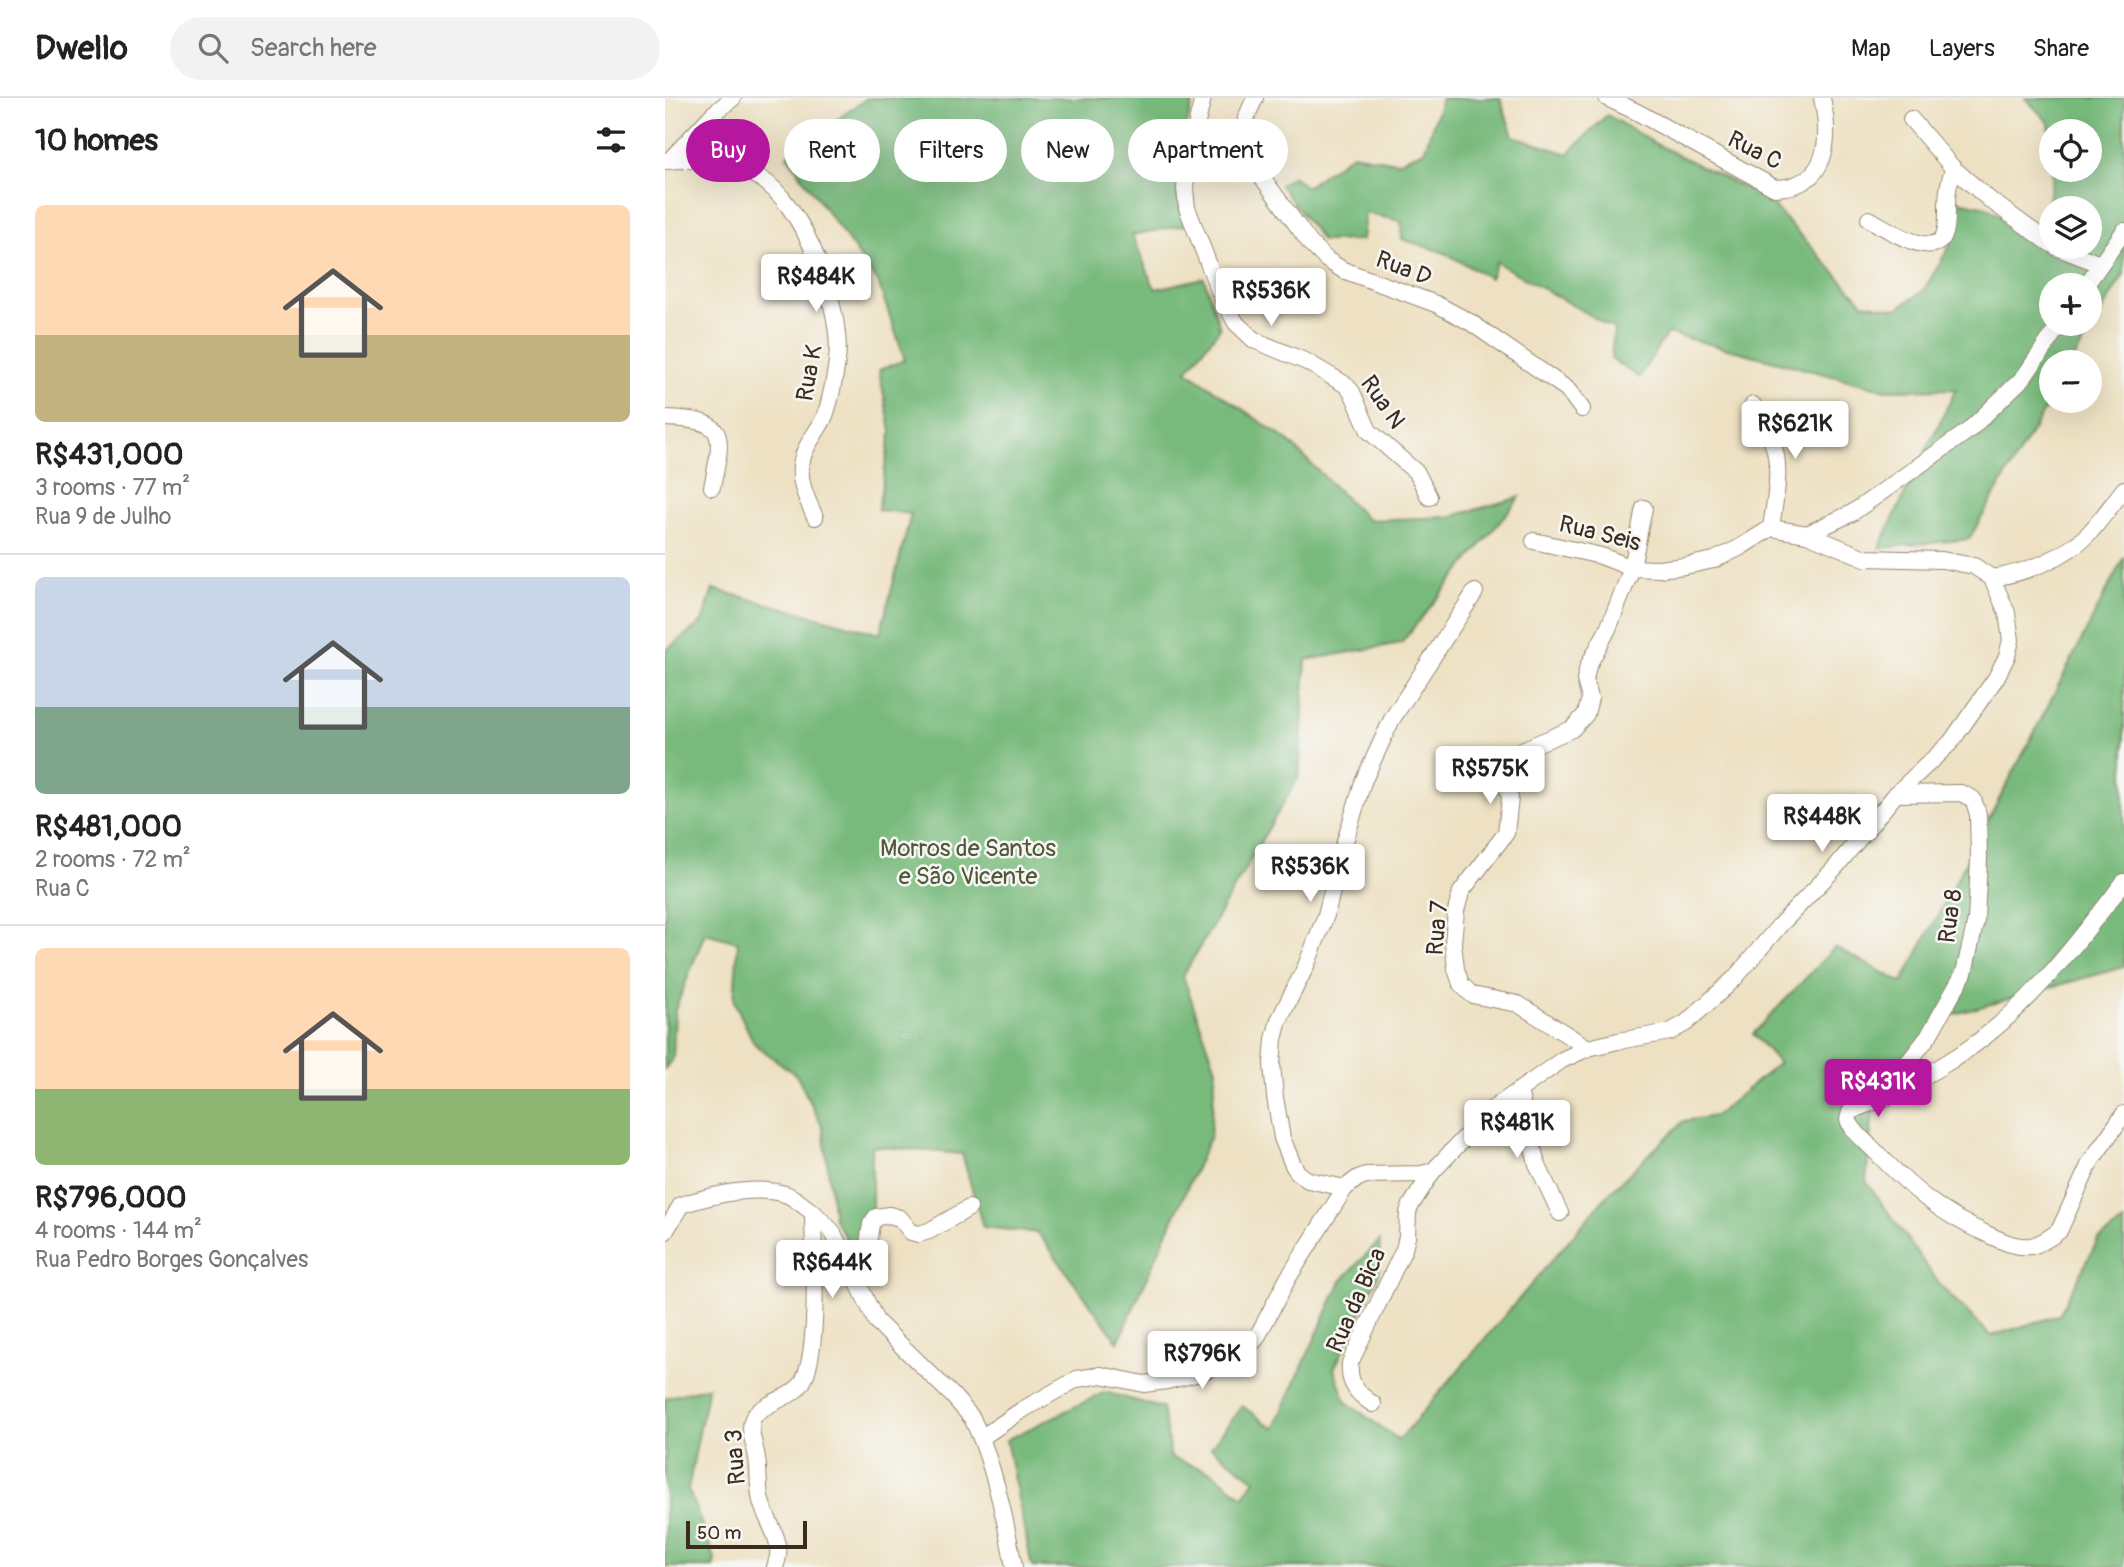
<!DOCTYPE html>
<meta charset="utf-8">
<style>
:root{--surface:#fff;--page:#f2f2f2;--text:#222;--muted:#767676;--line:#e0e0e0;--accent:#b5179e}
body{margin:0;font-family:Pangolin,sans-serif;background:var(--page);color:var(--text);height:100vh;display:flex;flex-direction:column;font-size:26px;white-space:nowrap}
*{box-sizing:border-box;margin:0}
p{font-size:23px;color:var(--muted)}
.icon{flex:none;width:38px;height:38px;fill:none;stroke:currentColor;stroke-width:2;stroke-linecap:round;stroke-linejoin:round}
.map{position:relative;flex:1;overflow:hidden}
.sheet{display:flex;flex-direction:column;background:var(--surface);width:665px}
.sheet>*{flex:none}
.top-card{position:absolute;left:21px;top:21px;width:665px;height:63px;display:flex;gap:14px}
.controls{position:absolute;left:1374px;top:21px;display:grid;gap:14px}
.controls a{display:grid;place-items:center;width:63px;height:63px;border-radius:50%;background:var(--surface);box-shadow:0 7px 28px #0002;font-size:35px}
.scale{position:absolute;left:21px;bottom:18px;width:121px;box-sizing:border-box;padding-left:7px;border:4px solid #3b2a1e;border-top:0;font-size:19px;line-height:24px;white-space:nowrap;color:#3b2a1e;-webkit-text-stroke:5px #f6f6f2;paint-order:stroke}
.price{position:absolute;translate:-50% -60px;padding:0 16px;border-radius:7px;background:#fff;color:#222;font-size:23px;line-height:46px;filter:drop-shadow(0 2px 4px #0008)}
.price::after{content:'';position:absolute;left:50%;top:42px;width:21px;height:16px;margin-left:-10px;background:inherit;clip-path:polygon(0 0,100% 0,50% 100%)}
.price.on{background:var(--accent);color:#fff}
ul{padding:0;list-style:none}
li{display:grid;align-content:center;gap:14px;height:371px;padding:0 35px}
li+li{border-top:2px solid var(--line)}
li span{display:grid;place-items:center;height:217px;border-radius:10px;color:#555}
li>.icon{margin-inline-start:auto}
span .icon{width:126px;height:126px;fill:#fffc;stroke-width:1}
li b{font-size:30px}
h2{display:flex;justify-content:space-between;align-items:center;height:84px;padding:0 35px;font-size:30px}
.tag{padding:0 24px;border-radius:32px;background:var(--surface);box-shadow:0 7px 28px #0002;font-size:24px;line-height:63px}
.tag.on{background:var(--accent);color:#fff}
header{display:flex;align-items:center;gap:42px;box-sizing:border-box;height:98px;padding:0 35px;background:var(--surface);border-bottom:2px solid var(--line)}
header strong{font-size:33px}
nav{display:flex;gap:38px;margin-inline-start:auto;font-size:24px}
.search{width:490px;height:63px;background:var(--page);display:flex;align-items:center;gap:18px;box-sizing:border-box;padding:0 24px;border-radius:38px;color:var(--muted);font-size:26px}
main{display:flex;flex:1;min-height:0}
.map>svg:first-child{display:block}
</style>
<header>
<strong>Dwello</strong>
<div class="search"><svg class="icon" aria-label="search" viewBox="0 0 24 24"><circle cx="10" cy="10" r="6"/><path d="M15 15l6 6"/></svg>Search here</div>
<nav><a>Map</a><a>Layers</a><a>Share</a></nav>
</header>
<main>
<section class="sheet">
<h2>10 homes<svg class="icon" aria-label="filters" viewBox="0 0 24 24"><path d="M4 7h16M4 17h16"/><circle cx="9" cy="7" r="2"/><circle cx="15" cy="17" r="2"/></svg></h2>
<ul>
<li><span style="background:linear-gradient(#ffd9b3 60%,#c2b280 0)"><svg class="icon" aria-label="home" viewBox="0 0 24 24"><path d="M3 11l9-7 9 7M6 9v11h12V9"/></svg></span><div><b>R$431,000</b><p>3 rooms · 77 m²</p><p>Rua 9 de Julho</p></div></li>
<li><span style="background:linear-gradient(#c9d6e8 60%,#7fa58c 0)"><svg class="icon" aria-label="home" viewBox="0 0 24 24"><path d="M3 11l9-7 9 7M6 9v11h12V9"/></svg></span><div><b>R$481,000</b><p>2 rooms · 72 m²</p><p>Rua C</p></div></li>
<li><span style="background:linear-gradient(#ffd9b3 65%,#8fb573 0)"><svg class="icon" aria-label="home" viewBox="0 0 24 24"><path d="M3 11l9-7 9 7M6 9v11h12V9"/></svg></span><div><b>R$796,000</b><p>4 rooms · 144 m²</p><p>Rua Pedro Borges Gonçalves</p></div></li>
</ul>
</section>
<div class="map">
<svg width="1459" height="1469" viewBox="0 0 1459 1469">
<rect width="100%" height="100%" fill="#f6f6f2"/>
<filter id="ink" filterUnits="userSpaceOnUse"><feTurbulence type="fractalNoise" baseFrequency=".0143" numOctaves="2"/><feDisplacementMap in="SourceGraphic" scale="14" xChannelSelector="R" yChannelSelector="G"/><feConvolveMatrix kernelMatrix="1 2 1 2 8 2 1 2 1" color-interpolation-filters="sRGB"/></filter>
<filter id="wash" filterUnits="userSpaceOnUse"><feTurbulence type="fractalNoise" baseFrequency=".00686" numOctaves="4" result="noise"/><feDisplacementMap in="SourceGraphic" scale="28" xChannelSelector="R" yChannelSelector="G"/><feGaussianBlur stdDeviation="1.57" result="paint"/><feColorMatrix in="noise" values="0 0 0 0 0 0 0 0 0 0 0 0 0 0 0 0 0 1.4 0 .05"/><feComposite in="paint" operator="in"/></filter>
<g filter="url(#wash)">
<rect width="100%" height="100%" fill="#eee1c3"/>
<!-- forest -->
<g fill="#78ba7c" stroke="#5a724d" stroke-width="2" fill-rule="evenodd">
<path d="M202,0H529L508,78L520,127L467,137L490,191L539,180L555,230L522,273L622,342L703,422L784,419L855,399L736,545L641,562L634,678L518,878L551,971L545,1039L453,1244L373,1135L318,1129L297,1056L207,1048V1110L189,1154L169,1121L158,1030L132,978L89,945L69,903L73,844L40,835L10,912L8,960L0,971V553L37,524L48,491L215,536L246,416L213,412L226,333L214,272L240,262L213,184L122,58Z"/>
<path d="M777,0H835L848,38L903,56L942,17L993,47L1102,101L1198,205L1232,211L1259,192L1286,146L1284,101L1322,109L1373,145L1388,79L1387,72H1424V33H1386V51L1384,25L1360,0H1459V176L1407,264H1386V301L1304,441L1214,450L1291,291L1221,292L1002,235L974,279L946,261L949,231L831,164L825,180L780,155L737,141L736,123L700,115L697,142L657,143L615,87L628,78L641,89L687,56L732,64L759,53ZM1386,110H1424V149H1386ZM1386,187H1424V226H1386Z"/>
<path d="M1459,459V869L1283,918L1211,983L1201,1083L1275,1187L1326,1238L1394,1217L1433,1142L1459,1124V1469H367L341,1342L440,1294L497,1310L506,1360L547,1374L578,1399L590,1382L546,1349L577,1308L609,1331L676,1183L715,1142L714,1176L669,1271L681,1304L734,1342L945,1094L1019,1023L1050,1018L1114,965L1088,936L1170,849L1237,885L1366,641Z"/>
<path d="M43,1289L23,1391L50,1461L49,1469H0V1300Z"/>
</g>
</g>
<g filter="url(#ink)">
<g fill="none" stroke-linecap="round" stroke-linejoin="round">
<defs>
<g id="minor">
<path d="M538,0L522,65L520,91L522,110L554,193L571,225L589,242L642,264L681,287L687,294L704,333L752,375L764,399"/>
<path d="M590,0L581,20L579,41L583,60L645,145L662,162L678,172L771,206L805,224L902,291L917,311"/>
<path d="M942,0L972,14L1110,90C1164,89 1166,41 1157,0"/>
<path d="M1246,21L1288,70L1325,102L1386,146"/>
<path d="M0,63C32,60 65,63 93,79C139,104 179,213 172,263C170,279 165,306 159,320C153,333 142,345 138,358C131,379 141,400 150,419"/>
<path d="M4,63L48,16L68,0"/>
<path d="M1204,121C1221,130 1276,168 1281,130C1283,118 1281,105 1283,92C1284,85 1286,78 1288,70"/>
<path d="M1391,149L1435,166"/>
<path d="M1421,187L1459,133"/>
<path d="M1088,307C1097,323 1108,339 1111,358C1115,381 1109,407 1106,430"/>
<path d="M0,320C62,322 59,334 47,389"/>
<path d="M1142,436L1187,415L1303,333L1359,279L1395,226"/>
<path d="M869,443L936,458L967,470L993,471L1020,468L1049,462L1074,450L1106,430L1142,436L1200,460L1277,462L1309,468L1327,480"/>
<path d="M1459,784C1407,851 1355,922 1280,966C1263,976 1238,992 1220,1000C1208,1005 1196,1007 1185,1014L1183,1022C1189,1035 1202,1045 1212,1055C1248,1092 1276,1116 1324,1137C1337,1143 1351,1150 1366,1148C1376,1146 1386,1139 1394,1133L1426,1063L1459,1016"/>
<path d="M923,950L853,906L807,897L796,886L791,871L788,845L791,813L796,794L841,735L845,700L840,681L844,662L857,652L907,631L921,616L925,600L920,582L923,568L943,531L967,470L979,410"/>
<path d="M854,993L872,1066L895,1115"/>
<path d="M1223,998L1241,967L1263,939L1299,875L1311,822L1314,761L1313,716L1308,701L1296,695L1231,696"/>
<path d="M680,1090L643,1082L633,1075L628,1067L617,1040L610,999L607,966L609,941L614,922L641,868L661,817L678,750L698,684L727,621L810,494"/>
<path d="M304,1110L264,1133L254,1136L246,1134L235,1120L224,1117L211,1119L206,1126L201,1160L192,1183L211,1223L288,1298L307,1320L316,1340"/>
<path d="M148,1114L167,1133L192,1183"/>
<path d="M0,1134L16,1107C47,1097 89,1087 120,1096C130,1099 139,1109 148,1114C148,1154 156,1253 137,1285C127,1302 92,1305 87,1323C84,1333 89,1345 91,1355C95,1371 92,1387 96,1403C102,1426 121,1443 110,1469"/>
<path d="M708,1306C692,1296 683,1285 685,1265L739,1151L742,1139L743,1114L746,1107L768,1073L826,1012L897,962L923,950L953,943L1005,934L1021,925L1069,881L1114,828L1169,771L1231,696L1286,644L1331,580L1342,558L1346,542L1342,515L1327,480C1360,475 1401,460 1425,434C1437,421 1448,405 1459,391"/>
<path d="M349,1469C341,1425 332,1382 316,1340L357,1312L412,1281L436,1277L479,1286L502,1283L535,1275L572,1258L591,1241L623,1180L680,1090L693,1080L701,1077L757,1076L768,1073"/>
</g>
</defs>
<!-- minor casing -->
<use href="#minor" stroke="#948670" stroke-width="18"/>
<!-- minor -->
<use href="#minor" stroke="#fff" stroke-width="16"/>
</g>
</g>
<g text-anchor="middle" stroke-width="5" stroke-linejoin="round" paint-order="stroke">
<!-- street labels -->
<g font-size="24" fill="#3b2a1e" stroke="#f6f6f2">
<text transform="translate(1090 52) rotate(27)" y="8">Rua C</text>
<text transform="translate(739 170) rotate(21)" y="8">Rua D</text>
<text transform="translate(144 275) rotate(-80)" y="8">Rua K</text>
<text transform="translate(718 304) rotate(55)" y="8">Rua N</text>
<text transform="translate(935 435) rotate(14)" y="8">Rua Seis</text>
<text transform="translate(1285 818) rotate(-82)" y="8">Rua 8</text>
<text transform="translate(772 830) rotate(-85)" y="8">Rua 7</text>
<text transform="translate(691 1202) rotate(-66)" y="8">Rua da Bica</text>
<text transform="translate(70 1359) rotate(-94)" y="8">Rua 3</text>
</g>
<!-- park labels -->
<g font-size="24" fill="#52563b" stroke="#f6f6f2">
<text x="303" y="758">Morros de Santos<tspan x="303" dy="28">e São Vicente</tspan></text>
</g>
</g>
</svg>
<div class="controls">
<a><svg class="icon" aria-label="locate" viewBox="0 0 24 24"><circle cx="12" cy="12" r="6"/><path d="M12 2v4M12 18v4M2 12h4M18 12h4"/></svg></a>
<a><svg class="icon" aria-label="layers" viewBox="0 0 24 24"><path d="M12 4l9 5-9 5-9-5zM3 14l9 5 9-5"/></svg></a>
<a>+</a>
<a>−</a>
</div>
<div class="scale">50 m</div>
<b class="price" style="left:151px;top:216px">R$484K</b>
<b class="price" style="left:606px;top:230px">R$536K</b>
<b class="price" style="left:1130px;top:363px">R$621K</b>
<b class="price" style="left:825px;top:708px">R$575K</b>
<b class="price" style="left:1157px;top:756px">R$448K</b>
<b class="price" style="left:645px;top:806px">R$536K</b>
<b class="price on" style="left:1213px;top:1021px">R$431K</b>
<b class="price" style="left:852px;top:1062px">R$481K</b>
<b class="price" style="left:167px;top:1202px">R$644K</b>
<b class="price" style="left:537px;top:1293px">R$796K</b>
<div class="top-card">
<a class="tag on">Buy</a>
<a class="tag">Rent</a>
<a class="tag">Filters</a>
<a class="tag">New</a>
<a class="tag">Apartment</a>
</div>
</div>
</main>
